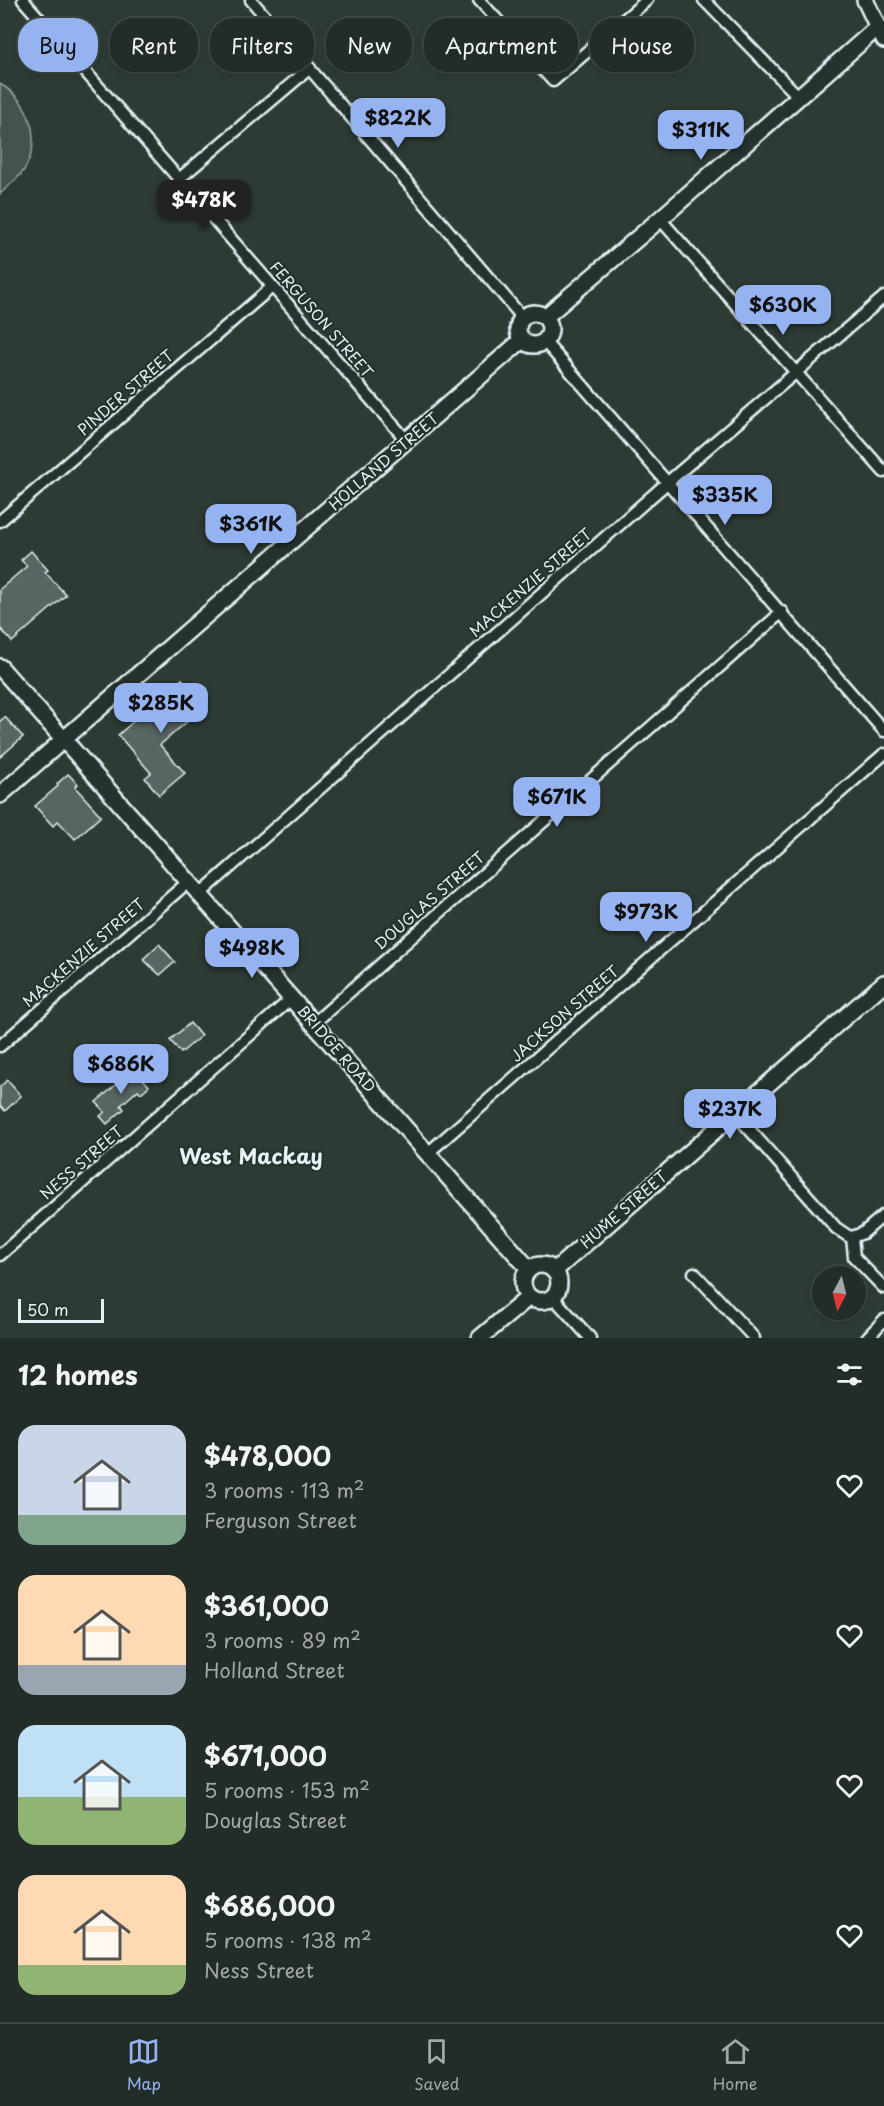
<!DOCTYPE html>
<meta charset="utf-8">
<style>
:root{--surface:#222c28;--page:#2e3834;--text:#f1f3f6;--muted:#a2a7a8;--line:#3f4845;--accent:#95b2f1}
body{margin:0;font-family:"Playpen Sans",sans-serif;background:var(--page);color:var(--text);height:100vh;display:flex;flex-direction:column;font-size:22px;white-space:nowrap}
*{box-sizing:border-box;margin:0}
p{font-size:20px;color:var(--muted)}
.icon{flex:none;width:33px;height:33px;fill:none;stroke:currentColor;stroke-width:2;stroke-linecap:round;stroke-linejoin:round}
.map{position:relative;height:1338px;overflow:hidden}
.sheet{display:flex;flex-direction:column;background:var(--surface);flex:1}
.sheet>*{flex:none}
.guide{position:absolute;left:18px;top:18px;width:849px;height:54px;display:flex;gap:12px}
.needle{width:39px;rotate:187deg}
.controls{position:absolute;left:812px;top:1266px;display:grid;gap:12px}
.controls a{display:grid;place-items:center;width:54px;height:54px;border-radius:50%;background:var(--surface);box-shadow:0 3px 9px #0003,0 0 0 2px var(--line);font-size:30px}
.scale{position:absolute;left:18px;bottom:15px;width:86px;box-sizing:border-box;padding-left:6px;border:3px solid #e8f1f8;border-top:0;font-size:16px;line-height:21px;white-space:nowrap;color:#e8f1f8;-webkit-text-stroke:4px #26332d;paint-order:stroke}
.price{position:absolute;translate:-50% -51px;padding:0 14px;border-radius:12px;background:var(--accent);color:#111;font-size:20px;line-height:39px;filter:drop-shadow(0 2px 3px #0008)}
.price::after{content:'';position:absolute;left:50%;top:36px;width:18px;height:14px;margin-left:-9px;background:inherit;clip-path:polygon(0 0,100% 0,50% 100%)}
.price.selected{background:#222;color:#fff}
ul{padding:0;list-style:none}
li{display:flex;align-items:center;gap:18px;height:150px;padding:0 18px}
li span{display:grid;place-items:center;flex:none;width:168px;height:120px;border-radius:18px;color:#555}
li>.icon{margin-inline-start:auto}
span .icon{width:72px;height:72px;fill:#fffc;stroke-width:1}
li b{font-size:26px}
h2{display:flex;justify-content:space-between;align-items:center;height:72px;padding:0 18px;font-size:26px}
.pill{padding:0 21px;border-radius:24px;background:var(--surface);box-shadow:0 3px 9px #0003,0 0 0 2px var(--line);font-size:21px;line-height:54px}
.pill.selected{background:var(--accent);color:#111}
.tabs{display:flex;justify-content:space-around;align-items:center;height:84px;border-top:2px solid var(--line);background:var(--surface);font-size:16px;color:var(--muted)}
.tabs a{display:grid;justify-items:center;gap:3px}
.tabs .selected{color:var(--accent)}
.map>svg:first-child{display:block}
</style>
<div class="map">
<svg width="884" height="1338" viewBox="0 0 884 1338">
<rect width="100%" height="100%" fill="#2e3b35"/>
<filter id="ink" filterUnits="userSpaceOnUse"><feTurbulence type="fractalNoise" baseFrequency=".0167" numOctaves="2"/><feDisplacementMap in="SourceGraphic" scale="12" xChannelSelector="R" yChannelSelector="G"/><feConvolveMatrix kernelMatrix="1 2 1 2 8 2 1 2 1" color-interpolation-filters="sRGB"/></filter>
<g filter="url(#ink)">
<!-- pitch -->
<path fill="#45524e" stroke="#96a2a3" stroke-width="1.5" d="M0,84C30,101 43,139 24,170C18,179 8,186 0,194Z"/>
<!-- building -->
<g fill="#596563" stroke="#e8f1f8" stroke-width="1.5">
<path d="M31,551L48,570L45,572L66,595L12,642L0,628V589L27,566L21,560Z"/>
<path d="M182,679L204,707L160,745L185,773L159,795L145,778L151,773L118,735Z"/>
<path d="M5,717L23,737L0,757V721Z"/>
<path d="M68,774L78,784L75,787L101,816L75,839L58,821L53,826L35,806L58,786L57,784Z"/>
<path d="M159,944L175,962L160,975L143,959Z"/>
<path d="M190,1023L201,1036L181,1053L170,1040Z"/>
<path d="M137,1067L144,1076L142,1078L149,1086L141,1093L138,1090L121,1105L124,1109L107,1124L100,1116L105,1112L96,1102Z"/>
<path d="M7,1080L21,1096L5,1111L0,1105V1087Z"/>
</g>
<g fill="none" stroke-linecap="round" stroke-linejoin="round">
<defs>
<g id="street">
<path d="M23,0L408,442"/>
<path d="M251,0L522,317"/>
<path d="M479,0L553,81L647,0"/>
<path d="M704,0L799,97"/>
<path d="M179,179L310,68"/>
<path d="M660,219L884,472"/>
<path d="M544,341L884,731"/>
<path d="M0,521L272,287"/>
<path d="M200,894L668,482L884,297"/>
<path d="M314,1023L782,612"/>
<path d="M0,1046L188,882"/>
<path d="M735,1113L836,1228L848,1236L852,1237"/>
<path d="M428,1153L884,754"/>
<path d="M852,1237L854,1257L884,1288"/>
<path d="M852,1237L863,1233L884,1215"/>
<path d="M0,1255L292,998"/>
<path d="M694,1273L754,1338"/>
<path d="M553,1297L590,1338"/>
<path d="M867,1338L884,1320"/>
</g>
<g id="secondary">
<path d="M865,0L884,40"/>
<circle cx="534" cy="329" r="16"/>
<path d="M545,317L660,219L877,28"/>
<path d="M0,667L529,1269"/>
<path d="M0,795L522,340"/>
<circle cx="541" cy="1283" r="18"/>
<path d="M554,1271L884,983"/>
<path d="M480,1338L529,1297"/>
</g>
</defs>
<!-- street casing -->
<use href="#street" stroke="#e8f1f8" stroke-width="15"/>
<!-- secondary casing -->
<use href="#secondary" stroke="#e8f1f8" stroke-width="20"/>
<!-- street -->
<use href="#street" stroke="#26332d" stroke-width="10"/>
<!-- secondary -->
<use href="#secondary" stroke="#26332d" stroke-width="15"/>
</g>
</g>
<g text-anchor="middle" stroke-width="4.5" stroke-linejoin="round" paint-order="stroke">
<!-- street labels -->
<g font-size="15" fill="#e8f1f8" stroke="#26332d">
<text transform="translate(321 320) rotate(49)" y="5">FERGUSON STREET</text>
<text transform="translate(126 393) rotate(-41)" y="5">PINDER STREET</text>
<text transform="translate(384 462) rotate(-41)" y="5">HOLLAND STREET</text>
<text transform="translate(531 583) rotate(-41)" y="5">MACKENZIE STREET</text>
<text transform="translate(430 901) rotate(-41)" y="5">DOUGLAS STREET</text>
<text transform="translate(84 953) rotate(-41)" y="5">MACKENZIE STREET</text>
<text transform="translate(565 1014) rotate(-41)" y="5">JACKSON STREET</text>
<text transform="translate(336 1049) rotate(49)" y="5">BRIDGE ROAD</text>
<text transform="translate(82 1163) rotate(-41)" y="5">NESS STREET</text>
<text transform="translate(624 1210) rotate(-41)" y="5">HUME STREET</text>
</g>
<!-- district labels -->
<g font-size="21" font-weight="bold" fill="#e8f1f8" stroke="#26332d">
<text x="251" y="1164">West Mackay</text>
</g>
</g>
</svg>
<div class="controls">
<a><svg class="needle" viewBox="-14 -14 28 28"><path d="M0-13l5 13h-10z" fill="#e53935"/><path d="M0 13l5-13h-10z" fill="#a2a7a8"/></svg></a>
</div>
<div class="scale">50 m</div>
<b class="price" style="left:398px;top:149px">$822K</b>
<b class="price" style="left:701px;top:161px">$311K</b>
<b class="price selected" style="left:204px;top:231px">$478K</b>
<b class="price" style="left:783px;top:336px">$630K</b>
<b class="price" style="left:725px;top:526px">$335K</b>
<b class="price" style="left:251px;top:555px">$361K</b>
<b class="price" style="left:161px;top:734px">$285K</b>
<b class="price" style="left:557px;top:828px">$671K</b>
<b class="price" style="left:646px;top:943px">$973K</b>
<b class="price" style="left:252px;top:979px">$498K</b>
<b class="price" style="left:121px;top:1095px">$686K</b>
<b class="price" style="left:730px;top:1140px">$237K</b>
<div class="guide">
<a class="pill selected">Buy</a>
<a class="pill">Rent</a>
<a class="pill">Filters</a>
<a class="pill">New</a>
<a class="pill">Apartment</a>
<a class="pill">House</a>
</div>
</div>
<section class="sheet">
<h2>12 homes<svg class="icon" aria-label="filters" viewBox="0 0 24 24"><path d="M4 7h16M4 17h16"/><circle cx="9" cy="7" r="2"/><circle cx="15" cy="17" r="2"/></svg></h2>
<ul>
<li><span style="background:linear-gradient(#c9d6e8 75%,#7fa58c 0)"><svg class="icon" aria-label="home" viewBox="0 0 24 24"><path d="M3 11l9-7 9 7M6 9v11h12V9"/></svg></span><div><b>$478,000</b><p>3 rooms · 113 m²</p><p>Ferguson Street</p></div><svg class="icon" aria-label="heart" viewBox="0 0 24 24"><path d="M12 20l-8-8c-3-5 5-10 8-4 3-6 11-1 8 4z"/></svg></li>
<li><span style="background:linear-gradient(#ffd9b3 75%,#9aa5b1 0)"><svg class="icon" aria-label="home" viewBox="0 0 24 24"><path d="M3 11l9-7 9 7M6 9v11h12V9"/></svg></span><div><b>$361,000</b><p>3 rooms · 89 m²</p><p>Holland Street</p></div><svg class="icon" aria-label="heart" viewBox="0 0 24 24"><path d="M12 20l-8-8c-3-5 5-10 8-4 3-6 11-1 8 4z"/></svg></li>
<li><span style="background:linear-gradient(#bfe0f5 60%,#8fb573 0)"><svg class="icon" aria-label="home" viewBox="0 0 24 24"><path d="M3 11l9-7 9 7M6 9v11h12V9"/></svg></span><div><b>$671,000</b><p>5 rooms · 153 m²</p><p>Douglas Street</p></div><svg class="icon" aria-label="heart" viewBox="0 0 24 24"><path d="M12 20l-8-8c-3-5 5-10 8-4 3-6 11-1 8 4z"/></svg></li>
<li><span style="background:linear-gradient(#ffd9b3 75%,#8fb573 0)"><svg class="icon" aria-label="home" viewBox="0 0 24 24"><path d="M3 11l9-7 9 7M6 9v11h12V9"/></svg></span><div><b>$686,000</b><p>5 rooms · 138 m²</p><p>Ness Street</p></div><svg class="icon" aria-label="heart" viewBox="0 0 24 24"><path d="M12 20l-8-8c-3-5 5-10 8-4 3-6 11-1 8 4z"/></svg></li>
</ul>
</section>
<nav class="tabs">
<a class="selected"><svg class="icon" aria-label="map" viewBox="0 0 24 24"><path d="M3 6l6-2 6 2 6-2v14l-6 2-6-2-6 2zM9 4v14M15 6v14"/></svg>Map</a>
<a><svg class="icon" aria-label="saved" viewBox="0 0 24 24"><path d="M7 4h10v16l-5-4-5 4z"/></svg>Saved</a>
<a><svg class="icon" aria-label="home" viewBox="0 0 24 24"><path d="M3 11l9-7 9 7M6 9v11h12V9"/></svg>Home</a>
</nav>
